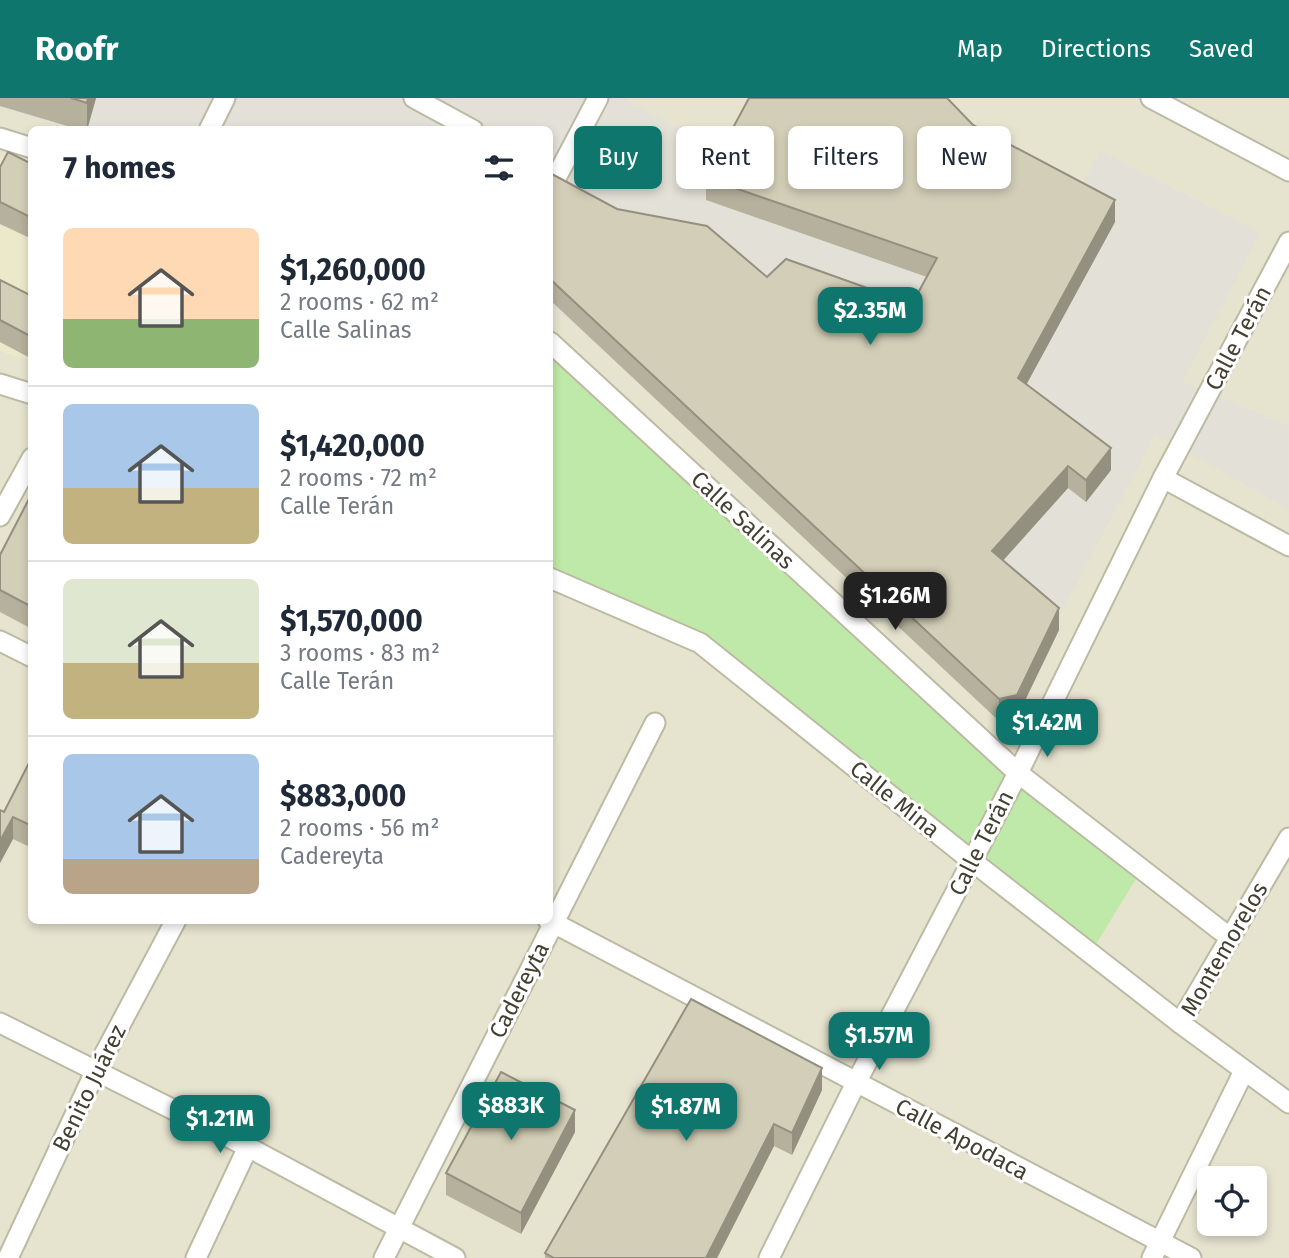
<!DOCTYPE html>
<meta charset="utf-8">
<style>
:root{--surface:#fff;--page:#f6f6f7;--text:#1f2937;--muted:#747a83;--line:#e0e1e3;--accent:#0f766e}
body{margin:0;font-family:"Fira Sans",sans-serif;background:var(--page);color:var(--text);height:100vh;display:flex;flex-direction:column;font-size:26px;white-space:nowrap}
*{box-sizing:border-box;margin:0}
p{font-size:23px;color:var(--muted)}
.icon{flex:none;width:38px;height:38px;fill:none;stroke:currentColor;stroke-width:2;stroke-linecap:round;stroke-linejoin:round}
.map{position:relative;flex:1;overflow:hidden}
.drawer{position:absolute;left:28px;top:28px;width:525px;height:798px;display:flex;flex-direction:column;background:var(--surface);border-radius:10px;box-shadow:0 4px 10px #0003}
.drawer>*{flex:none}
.guide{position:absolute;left:574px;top:28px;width:609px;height:63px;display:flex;gap:14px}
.tools{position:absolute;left:1197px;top:1068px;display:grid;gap:14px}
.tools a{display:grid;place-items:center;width:70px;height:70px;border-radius:10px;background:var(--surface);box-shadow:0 4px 10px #0003;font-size:35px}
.price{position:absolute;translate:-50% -60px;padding:0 16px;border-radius:14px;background:var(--accent);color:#fff;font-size:23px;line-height:46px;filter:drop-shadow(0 2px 4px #0008)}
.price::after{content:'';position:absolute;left:50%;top:42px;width:21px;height:16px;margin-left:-10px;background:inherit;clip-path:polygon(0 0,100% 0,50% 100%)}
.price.current{background:#222;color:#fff}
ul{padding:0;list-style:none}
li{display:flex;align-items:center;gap:21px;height:175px;padding:0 35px}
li+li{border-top:2px solid var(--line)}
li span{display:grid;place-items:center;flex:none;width:196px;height:140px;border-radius:10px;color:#555}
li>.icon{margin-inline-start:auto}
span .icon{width:84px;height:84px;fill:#fffc;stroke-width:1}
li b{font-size:30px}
h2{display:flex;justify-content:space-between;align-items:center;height:84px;padding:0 35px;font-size:30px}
.tag{padding:0 24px;border-radius:10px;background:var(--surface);box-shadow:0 4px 10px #0003;font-size:24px;line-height:63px}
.tag.current{background:var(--accent);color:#fff}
header{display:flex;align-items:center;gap:42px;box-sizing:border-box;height:98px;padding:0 35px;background:var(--accent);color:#fff}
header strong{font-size:33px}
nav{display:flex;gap:38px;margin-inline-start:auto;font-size:24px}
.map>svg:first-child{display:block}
</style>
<header>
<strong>Roofr</strong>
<nav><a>Map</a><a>Directions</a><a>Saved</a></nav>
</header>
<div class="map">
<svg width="1289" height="1160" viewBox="0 0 1289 1160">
<rect width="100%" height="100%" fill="#f2f0e2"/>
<!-- residential -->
<path fill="#e6e3cf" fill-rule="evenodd" d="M0,0H1289V1160H0ZM32,32H550V822H32ZM1209,1080H1255V1125H1209Z"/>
<!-- industrial -->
<path fill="#e3e0d7" d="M0,0H623L722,53L1074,102L1100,53L1260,135L1182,284L1289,328V411L1155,336L1012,609L1000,611L550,205V32L77,31L0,10Z"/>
<!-- education -->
<path fill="#ece9cb" d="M0,58L31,68V263L0,253Z"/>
<!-- green -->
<path fill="#bfe9a8" d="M550,246L1018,675L1142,771L1090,856L700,545L550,480Z"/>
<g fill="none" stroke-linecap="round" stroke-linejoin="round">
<defs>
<g id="street">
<path d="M414,0L473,32"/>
<path d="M1151,0L1289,73"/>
<path d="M209,32L225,0"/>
<path d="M0,40L32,50"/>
<path d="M550,74L557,78L598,0"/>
<path d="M550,244L1018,675L1229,839"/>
<path d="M0,286L32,296"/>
<path d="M1163,380L1289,448"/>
<path d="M0,418L32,360"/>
<path d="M550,480L700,545L972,763L1180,925L1289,1005"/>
<path d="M0,543L32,559"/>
<path d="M548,822L1191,1160"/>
<path d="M0,925L248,1049L455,1160"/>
<path d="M1180,925L1289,740"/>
<path d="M8,1160L96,972L176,822"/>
<path d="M196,1160L248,1049"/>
<path d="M384,1160L655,625"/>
<path d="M769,1160L856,985L1018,675L1163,380L1289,144"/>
<path d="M1152,1160L1244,973"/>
</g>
</defs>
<!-- street casing -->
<use href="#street" stroke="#bdbaa4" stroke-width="23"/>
<!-- street -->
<use href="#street" stroke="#fff" stroke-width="19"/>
</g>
<!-- wall -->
<g fill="#b5b19d">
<path d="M0,0H96L87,32H81L0,8Z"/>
<path d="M973,27L1115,124L1026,286L1111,372L1086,404L1068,390L1003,462L1059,532L1017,619L999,623L550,202V75L617,111L767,179L912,206L927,179L706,102V80Z"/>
<path d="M32,66V141L0,126V69Z"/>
<path d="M0,182L32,198V261L0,244Z"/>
<path d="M32,395V531L0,514V457Z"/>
<path d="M32,659V750L13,741L0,765V712L4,714Z"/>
<path d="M822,992L792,1057L774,1048L717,1160H545V1155Z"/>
<path d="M575,1034L521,1136L446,1097V1075Z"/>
</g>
<!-- shaded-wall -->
<g fill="#949080">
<path d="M88,0H96L87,32V5Z"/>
<path d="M1115,102V124L1018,302V280Z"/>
<path d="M1111,350V372L1086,404V382Z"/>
<path d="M1068,368V390L992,475V453Z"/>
<path d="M1059,510V532L1017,619L999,623V601Z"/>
<path d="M13,719V741L0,765V743Z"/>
<path d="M822,970V992L792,1057V1035Z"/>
<path d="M575,1012V1034L521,1136V1115Z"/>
<path d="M774,1026V1048L717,1160H706Z"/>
</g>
<!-- building -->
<g fill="#d3ceb7" stroke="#949080" stroke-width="2">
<path d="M71,0H88L87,5Z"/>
<path d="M749,0H947L973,27L1115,102L1018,280L1111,350L1086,382L1068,368L992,453L1059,510L1017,597L999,601L550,181V75L617,111L707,128L767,179L786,161L912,206L937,160L706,80Z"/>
<path d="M8,54L32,66V120L0,104V69Z"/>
<path d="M0,182L32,198V239L0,222Z"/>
<path d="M32,395V509L0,492V457Z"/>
<path d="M32,659V728L13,719L0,743V712L4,714Z"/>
<path d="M691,901L822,970L792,1035L774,1026L706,1160H554L545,1155Z"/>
<path d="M501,974L575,1012L521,1115L446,1075Z"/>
</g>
<g text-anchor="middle" stroke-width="6" stroke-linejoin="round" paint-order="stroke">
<!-- street labels -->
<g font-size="23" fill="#434032" stroke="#fff">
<text transform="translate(1238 240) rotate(-62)" y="8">Calle Terán</text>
<text transform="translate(743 422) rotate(43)" y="8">Calle Salinas</text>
<text transform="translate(895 701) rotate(39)" y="8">Calle Mina</text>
<text transform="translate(981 745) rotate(-63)" y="8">Calle Terán</text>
<text transform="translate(1224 851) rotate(-60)" y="8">Montemorelos</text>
<text transform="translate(519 892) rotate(-63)" y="8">Cadereyta</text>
<text transform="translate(89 990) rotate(-64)" y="8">Benito Juárez</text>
<text transform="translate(962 1041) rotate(28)" y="8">Calle Apodaca</text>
</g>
</g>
</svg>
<div class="tools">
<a><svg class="icon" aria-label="locate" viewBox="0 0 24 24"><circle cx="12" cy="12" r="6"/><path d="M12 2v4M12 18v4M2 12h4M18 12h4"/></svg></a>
</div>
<b class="price" style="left:870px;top:249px">$2.35M</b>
<b class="price current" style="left:895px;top:534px">$1.26M</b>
<b class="price" style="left:1047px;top:661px">$1.42M</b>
<b class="price" style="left:879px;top:974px">$1.57M</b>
<b class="price" style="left:511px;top:1044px">$883K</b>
<b class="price" style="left:686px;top:1045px">$1.87M</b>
<b class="price" style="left:220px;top:1057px">$1.21M</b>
<div class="guide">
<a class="tag current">Buy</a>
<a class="tag">Rent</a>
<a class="tag">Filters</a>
<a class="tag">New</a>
</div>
<section class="drawer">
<h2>7 homes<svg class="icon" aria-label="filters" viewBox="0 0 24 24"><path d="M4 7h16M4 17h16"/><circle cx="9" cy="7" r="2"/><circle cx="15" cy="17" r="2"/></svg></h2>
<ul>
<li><span style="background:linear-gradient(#ffd9b3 65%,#8fb573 0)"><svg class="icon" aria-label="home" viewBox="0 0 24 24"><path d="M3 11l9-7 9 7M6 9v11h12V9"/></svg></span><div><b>$1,260,000</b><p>2 rooms · 62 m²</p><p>Calle Salinas</p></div></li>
<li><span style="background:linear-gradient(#a9c7e8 60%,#c2b280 0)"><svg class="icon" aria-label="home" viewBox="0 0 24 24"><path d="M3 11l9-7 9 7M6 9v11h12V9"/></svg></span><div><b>$1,420,000</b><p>2 rooms · 72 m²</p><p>Calle Terán</p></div></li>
<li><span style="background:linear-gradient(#dfe7d0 60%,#c2b280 0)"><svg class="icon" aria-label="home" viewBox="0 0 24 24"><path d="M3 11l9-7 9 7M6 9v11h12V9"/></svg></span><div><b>$1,570,000</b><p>3 rooms · 83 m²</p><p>Calle Terán</p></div></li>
<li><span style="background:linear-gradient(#a9c7e8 75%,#b9a48a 0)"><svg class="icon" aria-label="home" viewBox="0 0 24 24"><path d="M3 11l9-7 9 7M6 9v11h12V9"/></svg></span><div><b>$883,000</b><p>2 rooms · 56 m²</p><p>Cadereyta</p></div></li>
</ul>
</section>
</div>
